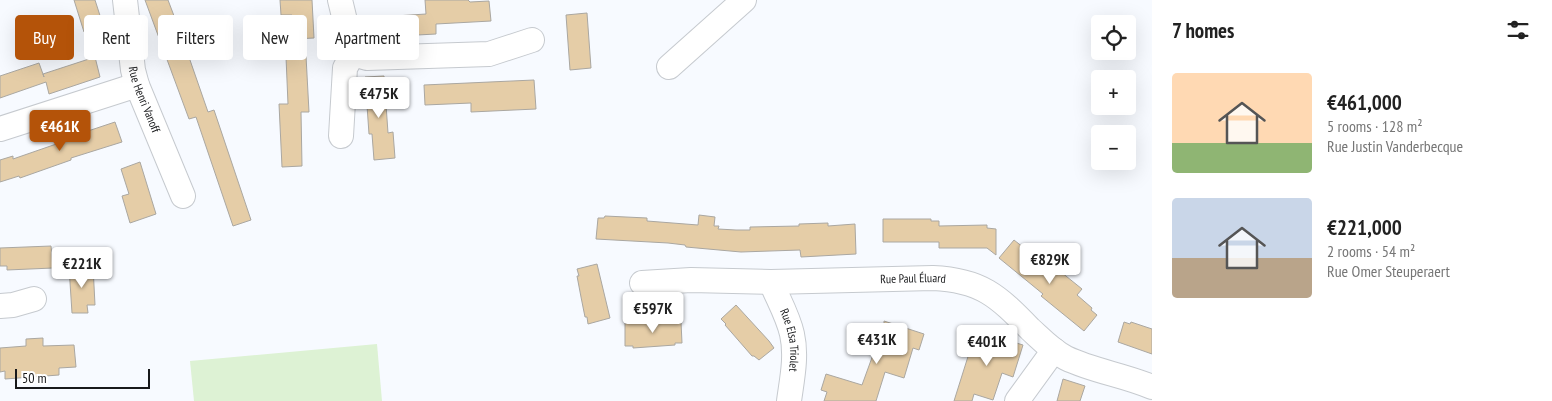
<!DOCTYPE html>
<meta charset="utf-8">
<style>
:root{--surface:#fff;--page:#f6f6f6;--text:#222;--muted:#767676;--accent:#b45309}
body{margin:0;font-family:"PT Sans Narrow",sans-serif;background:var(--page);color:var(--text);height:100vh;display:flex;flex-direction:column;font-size:19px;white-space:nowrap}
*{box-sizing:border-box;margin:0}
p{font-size:16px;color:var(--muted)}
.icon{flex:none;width:28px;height:28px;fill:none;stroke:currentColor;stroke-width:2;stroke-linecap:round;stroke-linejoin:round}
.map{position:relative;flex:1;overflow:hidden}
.drawer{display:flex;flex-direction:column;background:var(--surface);width:400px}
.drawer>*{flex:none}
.guide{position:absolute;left:15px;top:15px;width:475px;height:45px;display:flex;gap:10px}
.buttons{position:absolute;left:1091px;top:15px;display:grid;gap:10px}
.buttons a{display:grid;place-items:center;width:45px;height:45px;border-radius:5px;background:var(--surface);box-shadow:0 5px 20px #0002;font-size:25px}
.scale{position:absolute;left:15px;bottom:12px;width:135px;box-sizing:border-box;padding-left:5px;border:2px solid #18191b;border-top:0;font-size:14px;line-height:18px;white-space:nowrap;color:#18191b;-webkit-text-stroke:4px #fff;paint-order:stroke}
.price{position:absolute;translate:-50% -42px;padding:0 11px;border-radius:5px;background:#fff;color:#222;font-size:16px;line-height:32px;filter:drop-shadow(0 1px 2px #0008)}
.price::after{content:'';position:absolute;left:50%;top:30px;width:15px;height:11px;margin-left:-8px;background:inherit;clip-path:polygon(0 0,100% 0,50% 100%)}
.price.on{background:var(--accent);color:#fff}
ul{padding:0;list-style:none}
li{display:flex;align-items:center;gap:15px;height:125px;padding:0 20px}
li span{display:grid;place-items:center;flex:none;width:140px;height:100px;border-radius:5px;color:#555}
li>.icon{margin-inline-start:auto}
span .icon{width:60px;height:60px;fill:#fffc;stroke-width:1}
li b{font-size:21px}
h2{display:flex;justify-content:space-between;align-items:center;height:60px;padding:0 20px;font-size:21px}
.tag{padding:0 18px;border-radius:5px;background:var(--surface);box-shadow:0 5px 20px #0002;font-size:18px;line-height:45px}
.tag.on{background:var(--accent);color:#fff}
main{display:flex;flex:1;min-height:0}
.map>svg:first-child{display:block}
</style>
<main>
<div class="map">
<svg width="1152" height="401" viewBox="0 0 1152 401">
<rect width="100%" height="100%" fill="#f7faff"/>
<!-- green -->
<path fill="#ddf2d4" d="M377,344L382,401H194L190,361Z"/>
<!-- building -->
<g fill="#e5cda7" stroke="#aaa7a1">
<path d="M74,0H95L103,25L84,32Z"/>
<path d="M145,0H168L182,37L208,112L214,110L251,220L233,226L196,117L189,119Z"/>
<path d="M280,0H312L314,38L294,39L292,15H281Z"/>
<path d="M425,0H468L470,2L489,1L491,21L436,24V34L380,37V17L426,14Z"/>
<path d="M587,13L591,68L570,70L566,15Z"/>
<path d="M306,56L309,112H301L302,166L282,167L279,104H288L286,57Z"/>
<path d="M95,57L100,77L49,94L46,82L0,98V76L39,63L44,77L43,74Z"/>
<path d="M384,76L388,133L393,132L395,158L374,160L372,134H369L365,77Z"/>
<path d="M534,80L536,109L471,112V103L425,105L424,85Z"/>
<path d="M115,122L122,142L71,158V160L20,178L19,176L0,182V160L13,156V159L65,141L64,139Z"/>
<path d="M140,162L156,214L130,223L122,196L129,194L121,169Z"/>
<path d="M699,215L715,217L714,226H719L718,229L736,230H750V227L799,226V224L828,223V226L855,224L856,254L801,257L800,250L741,252L686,247L685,245L668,243L596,239L598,218H604L605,216L647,218V221L698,225Z"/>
<path d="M883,219H931V221H939V226L987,225V228L996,229V255L987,248H939V242H883Z"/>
<path d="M1014,240L1058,275L1061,272L1082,289L1077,295L1092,308L1091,310L1097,315L1084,331L1041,296L1043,294L999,258Z"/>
<path d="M51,246L53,268L7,270V266H0V248Z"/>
<path d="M597,264L610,318L588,324L587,317H585L581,297L577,276H579L577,269Z"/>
<path d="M93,266L95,305H87L88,313H72L69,267Z"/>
<path d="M736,305L769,341L774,348L759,360L754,356H752L725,325L726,324L721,319Z"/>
<path d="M674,321V323L681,322L682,343H675V345L633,348V346H625V323Z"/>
<path d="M884,321L924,334L919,350L913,348L904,378L885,372L876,401H824L827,392L821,390L826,374L862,385L874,352L862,347L865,336L884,335Z"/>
<path d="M1124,322L1130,324L1131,322L1152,329V354L1118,342Z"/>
<path d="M977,331L1023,345L1013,377L1002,373L993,400L974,394L972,401H954L971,347H973Z"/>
<path d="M43,338V346L74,345L76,367L59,368V375L5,379V371L0,372V348L26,346V339Z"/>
<path d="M1063,379L1085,386L1080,401H1057Z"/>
</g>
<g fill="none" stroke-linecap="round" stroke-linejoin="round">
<defs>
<g id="minor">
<path id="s1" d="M125,0L133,70L137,85L183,196"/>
<path d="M340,0L353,54L345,68L341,136"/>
<path d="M353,54L367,58L489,54L532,40"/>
<path d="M669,67L744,0"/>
<path d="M0,129L137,85"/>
<path id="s2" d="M771,282C778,299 788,316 792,334C797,356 792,379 789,401"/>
<path id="s3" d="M642,283L691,280L771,282L933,278C981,280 998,296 1030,329C1041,339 1052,351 1066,358C1093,371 1124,375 1152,387"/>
<path d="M0,306L13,305L34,299"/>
<path d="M1017,401L1054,350"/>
</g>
</defs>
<!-- minor casing -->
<use href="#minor" stroke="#c6cacf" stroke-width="26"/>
<!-- minor -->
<use href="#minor" stroke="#fff" stroke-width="24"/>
</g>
<g text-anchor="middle" stroke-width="5" stroke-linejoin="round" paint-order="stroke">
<!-- street labels -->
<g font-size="12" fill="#18191b" stroke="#fff">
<text dy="4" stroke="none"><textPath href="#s1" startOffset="102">Rue Henri Vanoff</textPath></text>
<text dy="4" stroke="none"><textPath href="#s3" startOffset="271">Rue Paul Éluard</textPath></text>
<text dy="4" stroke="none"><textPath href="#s2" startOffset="62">Rue Elsa Triolet</textPath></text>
</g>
</g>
</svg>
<div class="buttons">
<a><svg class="icon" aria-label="locate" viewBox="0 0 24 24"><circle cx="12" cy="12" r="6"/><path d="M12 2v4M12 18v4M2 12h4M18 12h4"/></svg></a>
<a>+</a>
<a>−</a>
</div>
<div class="scale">50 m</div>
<b class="price" style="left:379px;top:119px">€475K</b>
<b class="price on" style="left:60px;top:152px">€461K</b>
<b class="price" style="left:1050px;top:285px">€829K</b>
<b class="price" style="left:82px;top:289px">€221K</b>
<b class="price" style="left:653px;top:334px">€597K</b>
<b class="price" style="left:877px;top:365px">€431K</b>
<b class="price" style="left:987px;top:367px">€401K</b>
<div class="guide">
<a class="tag on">Buy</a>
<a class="tag">Rent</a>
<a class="tag">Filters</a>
<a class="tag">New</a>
<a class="tag">Apartment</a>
</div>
</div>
<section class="drawer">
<h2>7 homes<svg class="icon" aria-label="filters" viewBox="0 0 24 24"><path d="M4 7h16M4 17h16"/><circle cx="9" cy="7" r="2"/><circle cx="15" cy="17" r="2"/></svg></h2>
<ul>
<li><span style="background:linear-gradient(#ffd9b3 70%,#8fb573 0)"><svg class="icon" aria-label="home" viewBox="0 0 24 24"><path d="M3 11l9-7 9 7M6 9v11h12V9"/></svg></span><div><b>€461,000</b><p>5 rooms · 128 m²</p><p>Rue Justin Vanderbecque</p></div></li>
<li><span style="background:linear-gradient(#c9d6e8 60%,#b9a48a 0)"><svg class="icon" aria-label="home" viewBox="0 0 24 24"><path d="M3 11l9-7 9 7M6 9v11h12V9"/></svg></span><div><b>€221,000</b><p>2 rooms · 54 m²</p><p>Rue Omer Steuperaert</p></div></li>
</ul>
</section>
</main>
